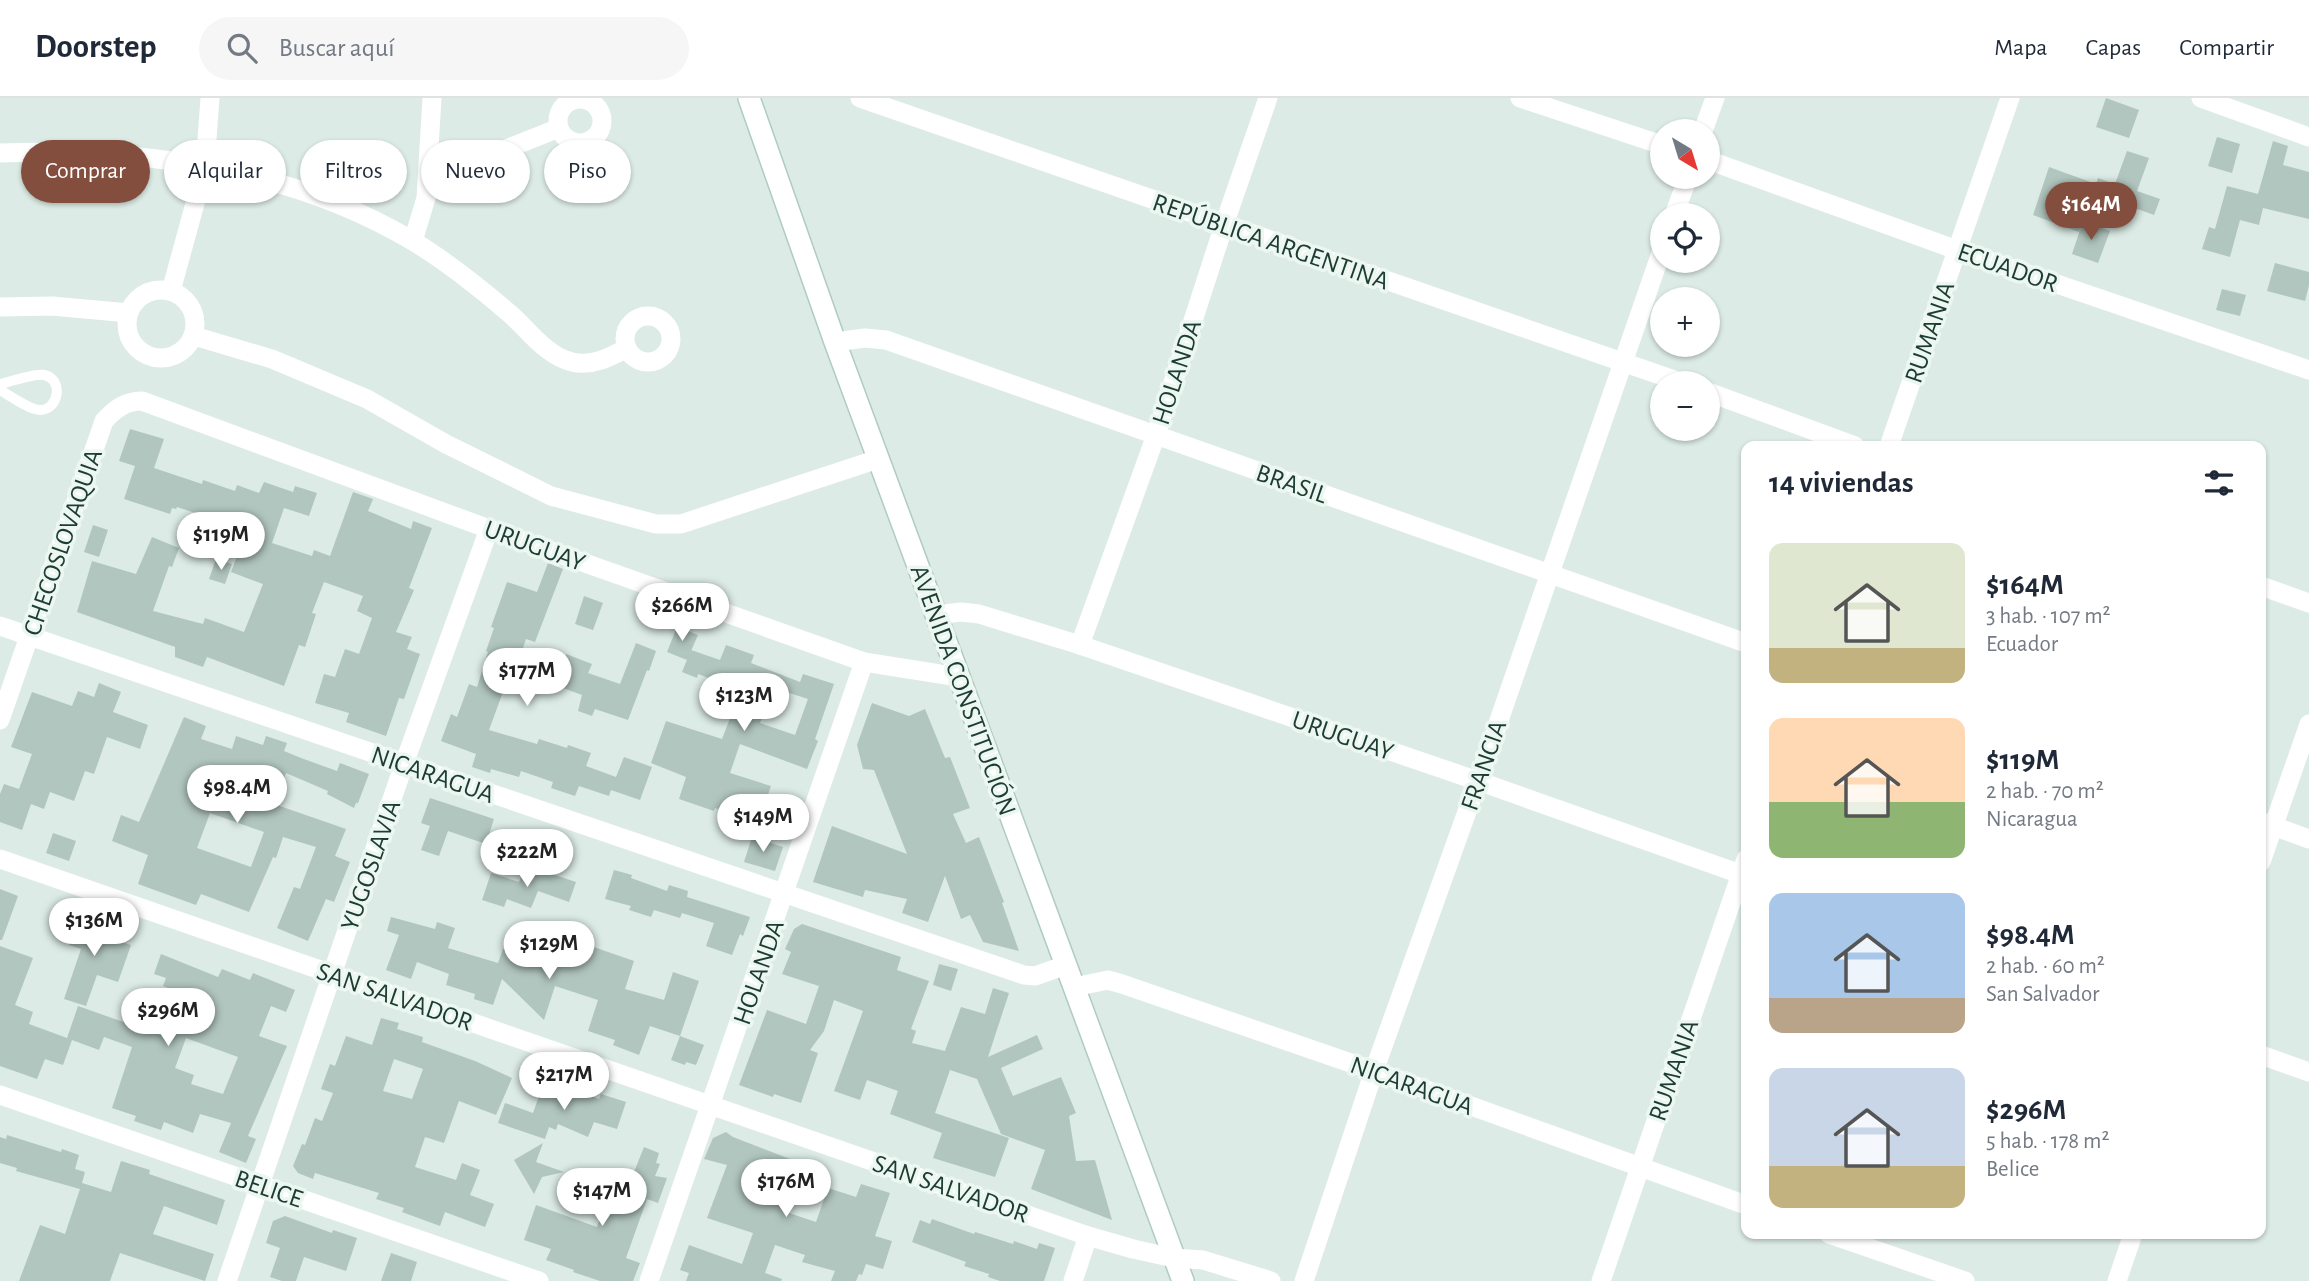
<!DOCTYPE html>
<html lang="es">
<meta charset="utf-8">
<style>
:root{--surface:#fff;--page:#f6f6f7;--text:#1f2937;--muted:#747a83;--line:#e0e1e3;--accent:#844e3e}
body{margin:0;font-family:"Alegreya Sans",sans-serif;background:var(--page);color:var(--text);height:100vh;display:flex;flex-direction:column;font-size:26px;white-space:nowrap}
*{box-sizing:border-box;margin:0}
p{font-size:23px;color:var(--muted)}
.icon{flex:none;width:38px;height:38px;fill:none;stroke:currentColor;stroke-width:2;stroke-linecap:round;stroke-linejoin:round}
.map{position:relative;flex:1;overflow:hidden}
.side{position:absolute;left:1741px;top:343px;width:525px;height:798px;display:flex;flex-direction:column;background:var(--surface);border-radius:14px;box-shadow:0 2px 5px #0004}
.side>*{flex:none}
.banner{position:absolute;left:21px;top:42px;width:665px;height:63px;display:flex;gap:14px}
.needle{width:46px;rotate:142deg}
.tools{position:absolute;left:1650px;top:21px;display:grid;gap:14px}
.tools a{display:grid;place-items:center;width:70px;height:70px;border-radius:50%;background:var(--surface);box-shadow:0 2px 5px #0004;font-size:35px}
.price{position:absolute;translate:-50% -60px;padding:0 16px;border-radius:24px;background:#fff;color:#222;font-size:23px;line-height:46px;filter:drop-shadow(0 2px 4px #0008)}
.price::after{content:'';position:absolute;left:50%;top:42px;width:21px;height:16px;margin-left:-10px;background:inherit;clip-path:polygon(0 0,100% 0,50% 100%)}
.price.selected{background:var(--accent);color:#fff}
ul{padding:0;list-style:none}
li{display:flex;align-items:center;gap:21px;height:175px;padding:0 28px}
li span{display:grid;place-items:center;flex:none;width:196px;height:140px;border-radius:14px;color:#555}
li>.icon{margin-inline-start:auto}
span .icon{width:84px;height:84px;fill:#fffc;stroke-width:1}
li b{font-size:30px}
h2{display:flex;justify-content:space-between;align-items:center;height:84px;padding:0 28px;font-size:30px}
.chip{padding:0 24px;border-radius:32px;background:var(--surface);box-shadow:0 2px 5px #0004;font-size:24px;line-height:63px}
.chip.selected{background:var(--accent);color:#fff}
header{display:flex;align-items:center;gap:42px;box-sizing:border-box;height:98px;padding:0 35px;background:var(--surface);border-bottom:2px solid var(--line)}
header strong{font-size:33px}
nav{display:flex;gap:38px;margin-inline-start:auto;font-size:24px}
.search{width:490px;height:63px;background:var(--page);display:flex;align-items:center;gap:18px;box-sizing:border-box;padding:0 24px;border-radius:38px;color:var(--muted);font-size:26px}
.map>svg:first-child{display:block}
</style>
<header>
<strong>Doorstep</strong>
<div class="search"><svg class="icon" aria-label="search" viewBox="0 0 24 24"><circle cx="10" cy="10" r="6"/><path d="M15 15l6 6"/></svg>Buscar aquí</div>
<nav><a>Mapa</a><a>Capas</a><a>Compartir</a></nav>
</header>
<div class="map">
<svg width="2309" height="1183" viewBox="0 0 2309 1183">
<rect width="100%" height="100%" fill="#dcebe5"/>
<!-- building -->
<g fill="#b1c6be" fill-rule="evenodd">
<path d="M2106,0L2139,12L2129,40L2096,29Z"/>
<path d="M2217,39L2240,46L2232,75L2208,68Z"/>
<path d="M2273,43L2288,48L2283,67L2309,74V121L2263,110L2259,127L2240,122L2230,159L2202,151L2209,129L2215,131L2227,88L2258,96Z"/>
<path d="M2127,53L2149,60L2137,93L2160,101L2154,117L2093,95L2079,134L2033,117L2049,69L2096,86L2098,80L2115,86Z"/>
<path d="M2083,123L2110,133L2098,165L2072,156Z"/>
<path d="M2275,165L2309,174V187L2305,203L2267,193Z"/>
<path d="M2222,191L2246,197L2240,218L2216,212Z"/>
<path d="M130,331L164,341L154,370L202,386L203,382L235,393L237,387L259,395L264,384L293,394L295,388L317,395L309,418L284,410L272,445L312,458L314,452L330,458L353,394L373,401L368,413L411,431L413,423L432,430L409,490L414,492L396,534L412,539L407,551L420,556L404,601L399,600L386,638L346,624L349,615L315,605L324,576L335,579L345,551L359,556L372,520L357,513L363,498L324,484L312,515L316,516L305,549L299,547L284,588L207,559L203,569L175,559V549L77,514L92,463L136,476L152,439L179,450L172,469L169,468L153,513L203,526L205,520L244,534L263,486L231,474L247,432L177,409L176,411L172,410L170,416L124,401L135,368L119,363Z"/>
<path d="M93,427L108,432L99,459L84,454Z"/>
<path d="M216,461L232,466L225,486L209,481Z"/>
<path d="M548,465L563,471L535,544L526,541L518,565L514,564L489,632L537,646L539,641L567,650L568,647L591,655L586,668L616,679L624,659L652,669L640,702L611,692L609,698L579,688L575,698L551,690L553,684L521,673L519,679L491,671L490,675L472,669L476,656L441,643L451,616L457,619L469,586L477,589L488,554L486,553L494,530L491,529L507,484L537,494Z"/>
<path d="M584,498L603,505L593,532L575,526Z"/>
<path d="M677,529L698,537L687,562L667,554Z"/>
<path d="M636,545L656,553L649,573L647,572L628,622L595,611L592,618L578,613L582,597L555,587L566,556L592,566L588,575L620,586Z"/>
<path d="M726,547L754,557L751,565L800,584L803,576L834,586L815,641L818,643L807,671L740,646L730,675L771,688L758,725L715,710L714,713L679,701L686,679L651,665L666,623L722,641L741,592L698,576L697,580L682,574L691,552L720,562ZM774,590L808,601L795,637L760,625Z"/>
<path d="M99,585L121,594L113,614L148,627L140,651L107,639L94,676L85,673L74,703L50,694L44,711L31,706L22,732L0,724V696L4,686L19,691L32,656L11,649L32,594L72,608L78,593L94,599Z"/>
<path d="M872,605L909,618L925,611L945,660L950,659L970,710L953,716L966,745L979,739L1004,804L1002,805L1019,853L983,844L970,817L961,821L945,778L928,824L902,815L907,801L865,792L863,799L813,784L832,728L907,756L874,672L863,671L857,647Z"/>
<path d="M184,619L206,628L201,641L232,651L236,638L263,647L266,638L287,645L284,653L301,660L337,673L340,665L369,676L358,705H356L354,710L327,696L328,693L286,675L279,691L274,706L346,731L335,758L350,764L334,804L326,801L308,843L277,830L294,789L300,791L316,749L283,739L276,760L273,759L249,814L201,796L196,807L138,786L148,757L112,743L121,717L139,724ZM210,715L264,734L251,769L197,750Z"/>
<path d="M430,700L494,721L486,746L448,733L439,758L421,752L430,728L421,725Z"/>
<path d="M53,735L76,743L69,763L46,755Z"/>
<path d="M752,739L783,749L775,773L744,764Z"/>
<path d="M534,770L576,784L569,804L538,793L531,810L507,801L504,809L482,802L491,775L519,784L521,779L529,782Z"/>
<path d="M614,772L632,777L631,780L667,793L669,787L688,793L687,799L750,819L743,838L740,836L732,857L706,848L714,825L682,815L680,820L654,812L651,819L629,812L631,808L605,801Z"/>
<path d="M0,791L18,798L2,842H0Z"/>
<path d="M82,811L103,818L96,836L131,847L118,884L97,877L86,908L64,901L81,851L69,847Z"/>
<path d="M391,819L435,831L437,824L455,830L448,850L498,865L503,851L522,857L528,837L555,845L553,853L584,858L588,847L634,863L625,891L664,902L673,874L699,883L680,938L650,928L639,957L613,947L615,942L588,933L598,902L555,888L544,922L502,881L493,907L474,901L475,896L446,887L449,876L417,864L411,881L386,872L399,837L387,833Z"/>
<path d="M802,826L901,859L897,872L929,883L911,931L916,933L912,945L945,953L961,909L985,916L993,890L1009,895L988,959L1037,937L1043,951L1001,970L1013,998L1061,979L1076,1015L1069,1018L1076,1063L1095,1062L1112,1122L1031,1091L1045,1052L1001,1036L977,981L950,972L935,1015L1009,1040L995,1079L933,1060L942,1035L890,1016L898,993L867,982L860,1002L834,993L863,913L834,902L824,933L810,952L818,955L801,1005L774,996L773,999L739,987L767,912L806,926L819,888L782,876L791,854L785,851L794,831Z"/>
<path d="M0,848L33,860L15,907L33,914L29,926L67,940L78,908L166,939L181,895L163,888L166,880L154,876L161,856L218,879L222,871L250,882L253,875L295,892L286,914L271,908L259,938L287,948L248,1038L256,1041L246,1065L219,1054L231,1025L200,1016L193,1035L164,1024L161,1032L134,1023L136,1018L112,1010L132,949L104,939L99,952L72,942L63,967L45,961L37,981L0,968ZM186,940L238,959L223,996L191,986L194,977L175,970Z"/>
<path d="M939,866L958,871L951,893L933,887Z"/>
<path d="M381,920L399,925L397,931L423,939L422,944L475,963L512,980L496,1017L459,1003L444,1045L425,1039L415,1069L456,1082L462,1065L480,1072L470,1097L494,1106L485,1129L445,1114L440,1128L402,1114L404,1110L376,1101L379,1095L315,1075L313,1081L298,1075L293,1068L302,1046L305,1047L315,1020L322,1023L333,995L321,991L330,966L335,968L346,938L372,947ZM394,961L423,971L412,1001L383,993Z"/>
<path d="M680,938L704,947L696,967L686,964L685,967L671,962Z"/>
<path d="M545,981L599,1001L601,996L626,1004L617,1031L594,1024L588,1039L558,1026L556,1032L549,1029L545,1041L498,1025L505,1005L533,1015Z"/>
<path d="M726,1034L733,1039L803,1066L786,1114L816,1124L828,1090L856,1099L861,1086L890,1095L875,1138L892,1143L883,1171L866,1166L862,1177L859,1176L856,1183H831L835,1173L802,1164L805,1157L775,1147L765,1175L782,1181L781,1183H686L689,1175L680,1172L689,1147L742,1166L753,1135L707,1120L727,1067L704,1061L713,1040Z"/>
<path d="M7,1037L61,1054L62,1051L79,1057L75,1071L85,1074L82,1085L111,1094L121,1063L150,1072L149,1076L225,1102L217,1127L164,1108L153,1136L214,1156L205,1183L120,1155L110,1183H19L40,1127L65,1136L80,1091L16,1073L17,1070L0,1065V1039L6,1041Z"/>
<path d="M543,1045L536,1064L564,1074L542,1079L534,1096L514,1062Z"/>
<path d="M644,1049L659,1055L656,1065L660,1066L655,1078L667,1080L658,1105L647,1101L626,1160L640,1165L633,1183H600L573,1174L574,1172L546,1162L551,1151L524,1142L536,1107L597,1129L603,1111L609,1113L624,1070L634,1074Z"/>
<path d="M285,1118L332,1135L333,1132L357,1140L346,1173L304,1159L296,1183H282L270,1179L280,1150L266,1145L273,1123Z"/>
<path d="M932,1121L974,1136L975,1134L1013,1146L1014,1143L1037,1151L1039,1145L1055,1150L1044,1183H1000L988,1179L989,1176L964,1168L966,1164L912,1144L920,1122L930,1126Z"/>
<path d="M391,1155L417,1164L411,1183H381Z"/>
</g>
<g fill="none" stroke-linecap="round" stroke-linejoin="round">
<defs>
<path id="secondary" d="M749,0L835,244L1183,1183"/>
</defs>
<!-- secondary casing -->
<use href="#secondary" stroke="#aeccc2" stroke-width="24"/>
<!-- lane -->
<path stroke="#fff" stroke-width="10" d="M0,286C10,284 35,275 44,277C64,281 59,312 40,312C30,312 9,297 0,292"/>
<!-- street -->
<g stroke="#fff" stroke-width="19">
<path d="M860,0L1683,285"/>
<path d="M1520,0L1662,47"/>
<path d="M2201,0L2309,39"/>
<circle cx="580" cy="23" r="22"/>
<path d="M1703,33L1715,0"/>
<path d="M0,55C140,50 289,70 411,142C443,161 481,191 509,215C528,231 546,258 572,264C592,269 610,259 627,250"/>
<path d="M1708,62L1957,152L2309,272"/>
<path d="M428,78L471,65L559,30"/>
<path d="M1674,117L1688,79"/>
<path d="M413,143L426,100L432,0"/>
<circle cx="161" cy="226" r="34"/>
<path d="M171,193L205,69L210,0"/>
<path d="M0,209L52,208L129,215"/>
<circle cx="648" cy="241" r="23"/>
<path d="M194,238L272,261L367,301L446,346L551,398L656,426H681L878,361"/>
<path d="M835,244L865,240L886,242L1746,545"/>
<path d="M1708,294L1855,348"/>
<path d="M1889,348L2010,0"/>
<path d="M2261,488L2309,505"/>
<path d="M936,517L961,514L979,516L1080,547L1478,683L1746,778"/>
<path d="M0,528L1024,877L1035,878L1066,867"/>
<path d="M1080,547L1156,337L1224,127L1268,0"/>
<path d="M0,622L104,323C115,311 125,303 142,303L489,431L864,564L959,579"/>
<path d="M2262,724L2309,741"/>
<path d="M0,761L1088,1138L1133,1151L1174,1160L1203,1162L1271,1183"/>
<path d="M2261,764L2309,626"/>
<path d="M1074,889L1108,882L1122,886L1374,973L1746,1107"/>
<path d="M2261,957L2309,974"/>
<path d="M0,997L539,1183"/>
<path d="M1829,1136L1965,1183"/>
<path d="M227,1183L404,666L489,431"/>
<path d="M649,1183L864,564"/>
<path d="M1073,1183L1088,1138"/>
<path d="M1304,1183L1374,973L1478,683L1662,152"/>
<path d="M1601,1183L1746,761"/>
<path d="M2117,1183L2133,1136"/>
</g>
<!-- secondary -->
<use href="#secondary" stroke="#fff" stroke-width="21"/>
</g>
<g text-anchor="middle" stroke-width="7" stroke-linejoin="round" paint-order="stroke">
<!-- street labels -->
<g font-size="26" fill="#1d3c34" stroke="#edf7f2">
<text transform="translate(1271 143) rotate(19)" y="9">REPÚBLICA ARGENTINA</text>
<text transform="translate(2008 169) rotate(19)" y="9">ECUADOR</text>
<text transform="translate(1929 234) rotate(-71)" y="9">RUMANIA</text>
<text transform="translate(1176 274) rotate(-72)" y="9">HOLANDA</text>
<text transform="translate(1292 385) rotate(19)" y="9">BRASIL</text>
<text transform="translate(62 444) rotate(-71)" y="9">CHECOSLOVAQUIA</text>
<text transform="translate(535 447) rotate(20)" y="9">URUGUAY</text>
<text transform="translate(964 592) rotate(70)" y="9">AVENIDA CONSTITUCIÓN</text>
<text transform="translate(1343 637) rotate(19)" y="9">URUGUAY</text>
<text transform="translate(1483 667) rotate(-71)" y="9">FRANCIA</text>
<text transform="translate(433 676) rotate(19)" y="9">NICARAGUA</text>
<text transform="translate(370 767) rotate(-71)" y="9">YUGOSLAVIA</text>
<text transform="translate(758 874) rotate(-71)" y="9">HOLANDA</text>
<text transform="translate(395 898) rotate(19)" y="9">SAN SALVADOR</text>
<text transform="translate(1673 972) rotate(-71)" y="9">RUMANIA</text>
<text transform="translate(1412 987) rotate(20)" y="9">NICARAGUA</text>
<text transform="translate(269 1090) rotate(19)" y="9">BELICE</text>
<text transform="translate(951 1090) rotate(19)" y="9">SAN SALVADOR</text>
</g>
</g>
</svg>
<div class="tools">
<a><svg class="needle" viewBox="-14 -14 28 28"><path d="M0-13l5 13h-10z" fill="#e53935"/><path d="M0 13l5-13h-10z" fill="#747a83"/></svg></a>
<a><svg class="icon" aria-label="locate" viewBox="0 0 24 24"><circle cx="12" cy="12" r="6"/><path d="M12 2v4M12 18v4M2 12h4M18 12h4"/></svg></a>
<a>+</a>
<a>−</a>
</div>
<b class="price selected" style="left:2091px;top:144px">$164M</b>
<b class="price" style="left:221px;top:474px">$119M</b>
<b class="price" style="left:682px;top:545px">$266M</b>
<b class="price" style="left:527px;top:610px">$177M</b>
<b class="price" style="left:744px;top:635px">$123M</b>
<b class="price" style="left:237px;top:727px">$98.4M</b>
<b class="price" style="left:763px;top:756px">$149M</b>
<b class="price" style="left:527px;top:791px">$222M</b>
<b class="price" style="left:94px;top:860px">$136M</b>
<b class="price" style="left:549px;top:883px">$129M</b>
<b class="price" style="left:168px;top:950px">$296M</b>
<b class="price" style="left:564px;top:1014px">$217M</b>
<b class="price" style="left:786px;top:1121px">$176M</b>
<b class="price" style="left:602px;top:1130px">$147M</b>
<div class="banner">
<a class="chip selected">Comprar</a>
<a class="chip">Alquilar</a>
<a class="chip">Filtros</a>
<a class="chip">Nuevo</a>
<a class="chip">Piso</a>
</div>
<section class="side">
<h2>14 viviendas<svg class="icon" aria-label="filters" viewBox="0 0 24 24"><path d="M4 7h16M4 17h16"/><circle cx="9" cy="7" r="2"/><circle cx="15" cy="17" r="2"/></svg></h2>
<ul>
<li><span style="background:linear-gradient(#dfe7d0 75%,#c2b280 0)"><svg class="icon" aria-label="home" viewBox="0 0 24 24"><path d="M3 11l9-7 9 7M6 9v11h12V9"/></svg></span><div><b>$164M</b><p>3 hab. · 107 m²</p><p>Ecuador</p></div></li>
<li><span style="background:linear-gradient(#ffd9b3 60%,#8fb573 0)"><svg class="icon" aria-label="home" viewBox="0 0 24 24"><path d="M3 11l9-7 9 7M6 9v11h12V9"/></svg></span><div><b>$119M</b><p>2 hab. · 70 m²</p><p>Nicaragua</p></div></li>
<li><span style="background:linear-gradient(#a9c7e8 75%,#b9a48a 0)"><svg class="icon" aria-label="home" viewBox="0 0 24 24"><path d="M3 11l9-7 9 7M6 9v11h12V9"/></svg></span><div><b>$98.4M</b><p>2 hab. · 60 m²</p><p>San Salvador</p></div></li>
<li><span style="background:linear-gradient(#c9d6e8 70%,#c2b280 0)"><svg class="icon" aria-label="home" viewBox="0 0 24 24"><path d="M3 11l9-7 9 7M6 9v11h12V9"/></svg></span><div><b>$296M</b><p>5 hab. · 178 m²</p><p>Belice</p></div></li>
</ul>
</section>
</div>
